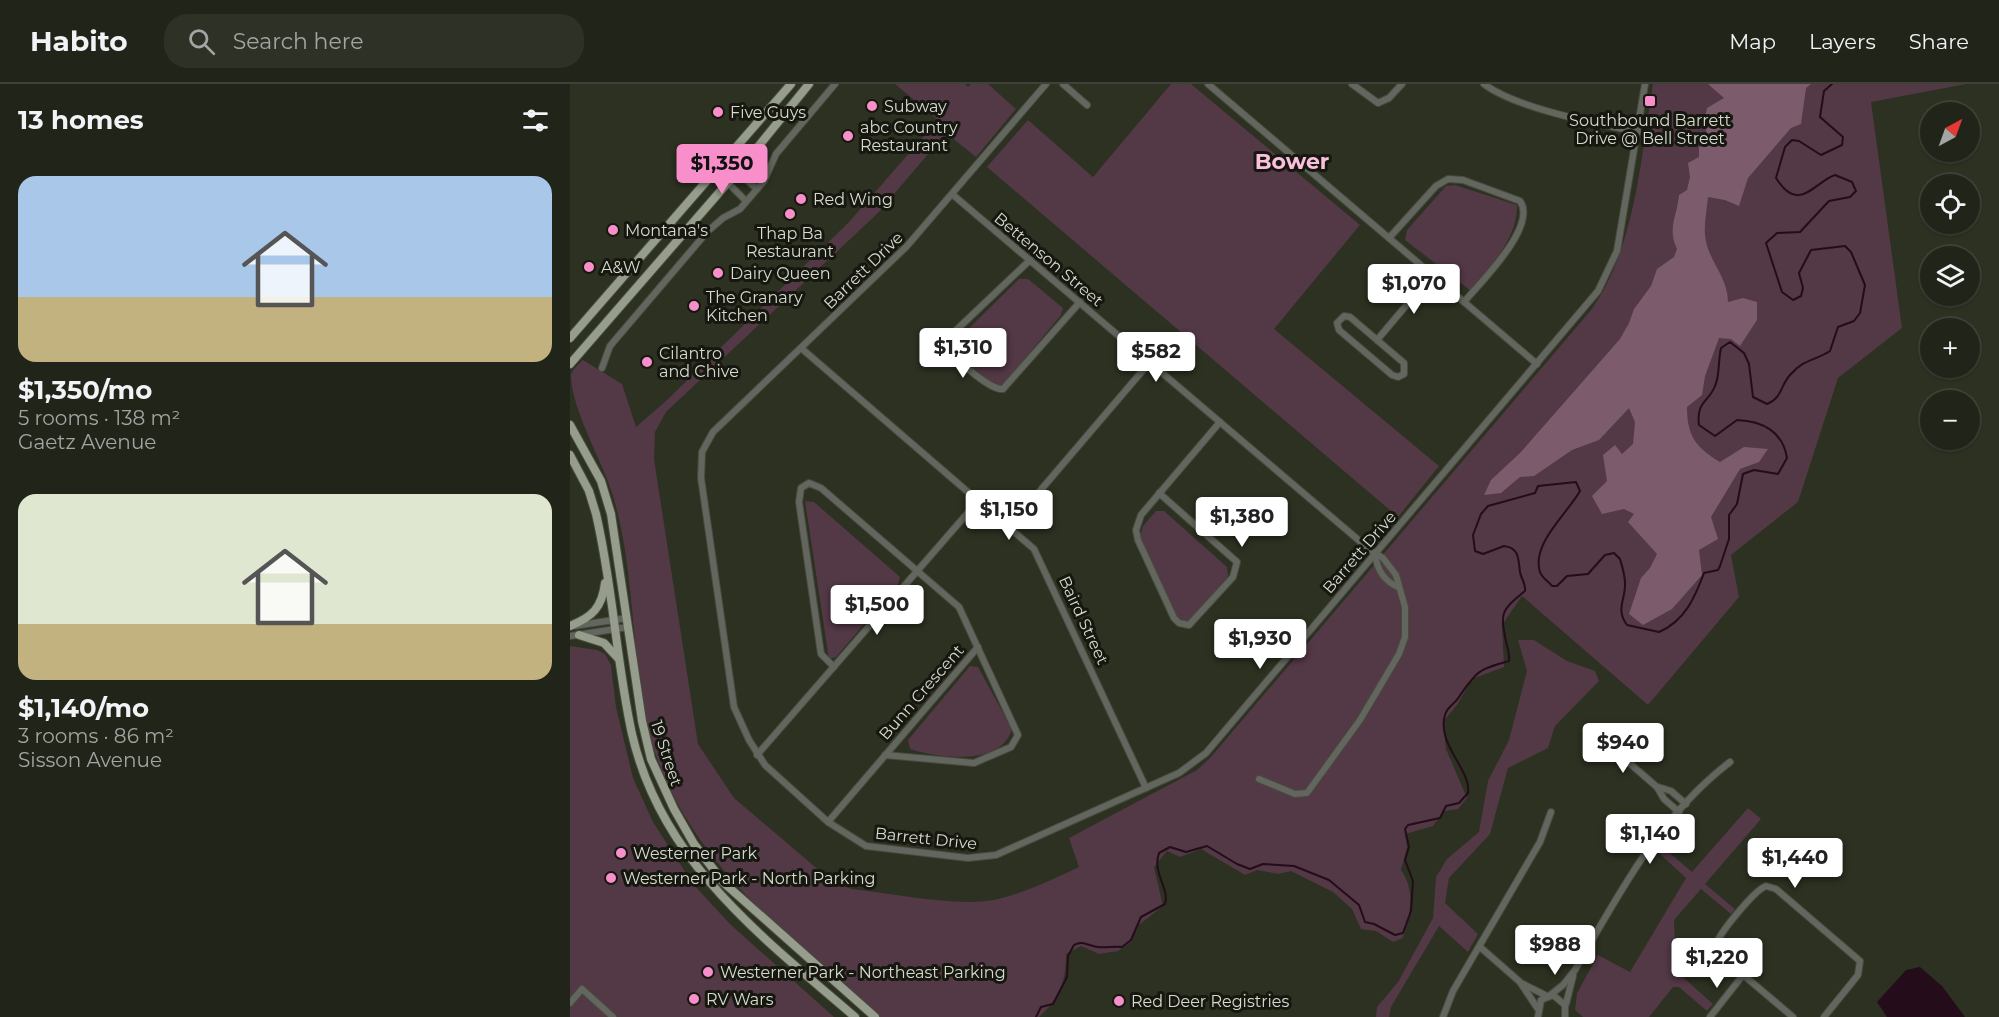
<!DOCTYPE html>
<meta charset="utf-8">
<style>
:root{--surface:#212519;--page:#2d3126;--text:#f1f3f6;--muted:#a2a5a2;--line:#3e4238;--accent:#f98fca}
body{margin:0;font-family:Montserrat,sans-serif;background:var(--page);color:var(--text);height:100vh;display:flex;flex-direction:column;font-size:22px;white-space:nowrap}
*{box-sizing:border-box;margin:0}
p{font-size:20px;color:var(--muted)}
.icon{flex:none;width:33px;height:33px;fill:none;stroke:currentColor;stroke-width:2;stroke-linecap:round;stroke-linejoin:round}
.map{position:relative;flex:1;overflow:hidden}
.panel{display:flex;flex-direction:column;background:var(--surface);width:570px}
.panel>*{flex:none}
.needle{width:39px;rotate:41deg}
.tools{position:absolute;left:1350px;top:18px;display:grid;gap:12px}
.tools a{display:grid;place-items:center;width:60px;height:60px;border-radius:50%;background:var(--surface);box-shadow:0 2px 4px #0004,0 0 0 2px var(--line);font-size:30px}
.price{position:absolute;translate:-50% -51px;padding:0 14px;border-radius:6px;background:#fff;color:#222;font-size:20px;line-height:39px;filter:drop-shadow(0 2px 3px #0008)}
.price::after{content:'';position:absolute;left:50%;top:36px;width:18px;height:14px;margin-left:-9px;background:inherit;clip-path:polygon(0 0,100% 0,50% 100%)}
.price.selected{background:var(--accent);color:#111}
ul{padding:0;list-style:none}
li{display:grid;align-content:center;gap:12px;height:318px;padding:0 18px}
li span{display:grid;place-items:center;height:186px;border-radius:18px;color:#555}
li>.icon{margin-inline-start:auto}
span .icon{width:108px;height:108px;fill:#fffc;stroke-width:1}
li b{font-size:26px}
h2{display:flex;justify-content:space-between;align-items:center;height:72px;padding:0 18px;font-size:26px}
header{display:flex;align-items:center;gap:36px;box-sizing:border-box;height:84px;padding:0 30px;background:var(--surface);border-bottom:2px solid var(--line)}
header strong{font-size:28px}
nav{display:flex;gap:33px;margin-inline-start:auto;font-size:21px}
.search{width:420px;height:54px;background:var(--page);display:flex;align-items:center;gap:15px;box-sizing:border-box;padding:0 21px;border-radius:24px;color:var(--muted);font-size:22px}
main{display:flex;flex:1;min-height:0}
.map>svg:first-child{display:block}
</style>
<header>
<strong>Habito</strong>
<div class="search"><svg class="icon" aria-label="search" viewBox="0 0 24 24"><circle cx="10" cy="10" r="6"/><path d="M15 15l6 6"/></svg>Search here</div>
<nav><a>Map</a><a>Layers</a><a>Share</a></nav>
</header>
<main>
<section class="panel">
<h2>13 homes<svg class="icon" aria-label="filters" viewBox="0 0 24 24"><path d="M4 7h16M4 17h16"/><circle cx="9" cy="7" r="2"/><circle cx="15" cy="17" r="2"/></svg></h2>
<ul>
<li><span style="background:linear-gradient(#a9c7e8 65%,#c2b280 0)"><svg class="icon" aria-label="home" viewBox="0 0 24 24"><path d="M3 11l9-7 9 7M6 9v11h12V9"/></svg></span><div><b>$1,350/mo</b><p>5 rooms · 138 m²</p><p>Gaetz Avenue</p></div></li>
<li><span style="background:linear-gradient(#dfe7d0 70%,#c2b280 0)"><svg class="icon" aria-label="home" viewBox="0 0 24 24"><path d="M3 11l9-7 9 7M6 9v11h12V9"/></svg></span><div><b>$1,140/mo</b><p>3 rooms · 86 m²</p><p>Sisson Avenue</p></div></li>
</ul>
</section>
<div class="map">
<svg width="1429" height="933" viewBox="0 0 1429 933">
<rect width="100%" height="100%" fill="#2c3121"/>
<!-- green -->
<g fill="#533846">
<path d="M325,0H395L398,3L401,0H418L446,25L406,73L376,49L308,129L96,328L85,348L84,375L128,660L164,714L264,799L282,805C321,809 386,823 423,816C453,810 481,796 509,783L499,754L627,686L640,674L1021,226C1065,165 1071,73 1083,0H1396L1301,18L1332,244L1268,294L1228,418L1161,471L1169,513L1078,621L952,512L932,541L934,583L902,595L887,621L873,638L876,665L897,714L888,725L874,727L863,742L835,750L837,763L831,786C846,808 840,829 833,854L823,858L806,847L791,845L782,825L763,808L721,787L708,790L687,786L675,791L631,765L610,773L597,767L584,783L593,822L569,841L561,858L548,867L529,870L511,862L496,870C496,897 490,915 469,933H310C213,847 103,767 75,632C61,559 64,482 43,412C34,380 0,323 1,290C4,284 9,280 13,276L52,300L66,343L96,317L279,138L368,36Z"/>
<path d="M601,0H621L790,141L704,245L869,382L828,433L417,83L458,36L523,93Z"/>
<path d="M885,101L947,121C948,154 920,182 901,207L835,156L837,146L876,102Z"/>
<path d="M449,195H458L493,224L491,231L434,300L425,303L382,269L384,259Z"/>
<path d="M235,417L244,418L330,493L328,500L266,573L259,575Z"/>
<path d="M586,427H594L657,483L658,492L621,536L611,539L606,536L569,457L573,442Z"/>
<path d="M948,556H964L997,577L1025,587L1029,597L985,642L978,664L938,684L920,750L879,794L875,819L908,850L898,868L869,842L821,923L819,933H806L807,923L828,898L863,834L866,793L877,775L909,748L918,697L939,656L957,587Z"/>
<path d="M0,562L27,566L35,570L41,581L46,623L63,694L83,738L123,800L160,840L264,933H0Z"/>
<path d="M400,582L408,583L442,645C431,683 368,674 340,665L338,656Z"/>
<path d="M1178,724L1191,735L1135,800L1165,825L1161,830L1131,805L1104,836L1106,887L1143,920L1137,927L1109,903H1103L1079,933H1013L1005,926L1007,909L1028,871L1060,888L1116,794L1089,769L1094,764L1122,788Z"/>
</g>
<!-- forest -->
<path fill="#7c5c6c" d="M1138,0H1241L1236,4L1231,40L1221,44L1178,94L1169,122L1155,116L1138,113C1137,125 1134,139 1135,151C1137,176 1158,192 1158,218L1173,214L1187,218V236L1170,262L1161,255L1149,254L1135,292L1132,311L1117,323C1117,351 1125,363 1150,378L1174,363L1198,365L1189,378L1170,385L1141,433L1148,455L1129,466L1132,491L1102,525L1073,541L1059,530L1071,494L1080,484L1087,470L1058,438L1064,430L1054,425L1032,430L1022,412L1037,397L1033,371L1045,361L1052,370L1063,360L1065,338L1059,324L1029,356L1002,366L964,392L950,393L931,409L914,411L921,396L950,369L1050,255L1059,239L1064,225L1081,202L1087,185L1104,173L1107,165C1097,144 1107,133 1109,111L1117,106L1120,93L1118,79L1129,73V63L1139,58L1134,38L1137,24L1154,14Z"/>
<!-- water -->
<path fill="#240c1a" d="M1350,883L1372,902L1395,933H1317L1307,918L1336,886Z"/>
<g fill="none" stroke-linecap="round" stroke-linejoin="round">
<!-- stream -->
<path stroke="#240c1a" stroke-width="2" d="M466,933L471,923L483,920L497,893L498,872L504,861C513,856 518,862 528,863C536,864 544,862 552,863L561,856L571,833L595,820C600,805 582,789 589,769L600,763L616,768L637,762L667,780L680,785L693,780L724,782L759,796L789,821L795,838L804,840L825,851L833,849L841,827L843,797L835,776L839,763L835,745L838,741L870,734L876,722L889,719L898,709C902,687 866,660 875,631C877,622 885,620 889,613C907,586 910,585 939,577C940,570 938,565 936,558C930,527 931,527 955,507C956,499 951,495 950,488C948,475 950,464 934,462L913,470L905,467L903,451L911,430L918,422L965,409L968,402L1006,398L1010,407C997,430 961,460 970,488C972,494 978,497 982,502H987L997,492L1018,490L1035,471L1044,469L1050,475C1052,482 1055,491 1055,499C1056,515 1045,525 1057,541L1089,548C1115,537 1125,513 1134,489L1148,486L1150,482L1159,455V431L1167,420L1173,390L1184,386L1208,390L1217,374C1213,348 1193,337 1167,336L1145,352L1129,341C1126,317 1139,318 1145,302C1150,291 1148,276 1151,264L1160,258L1174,269L1179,280L1183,313L1197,320C1213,313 1210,302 1220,291C1235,274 1245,277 1260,267L1268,243L1284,237L1290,229L1295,201L1281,168L1275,162L1241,166L1229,189L1233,204L1231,212L1223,216L1212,208L1196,159L1207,149L1230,148L1259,117L1280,113L1286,107L1282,98L1265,91C1244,98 1229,131 1206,94L1215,63L1222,56L1229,57L1251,71L1272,61L1273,53L1250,33L1254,7L1262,0"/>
<defs>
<g id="minor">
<path d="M476,0L337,162L143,348L132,368L131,394L164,623L179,656L195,681L258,738L296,762L398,774L426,771L609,689L636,669L1028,207L1047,167L1075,0"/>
<path d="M493,0L517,21"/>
<path d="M638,0L967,280"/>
<path d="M782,0L808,19L819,14L832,0"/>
<path d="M914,0C945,24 1028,40 1068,48"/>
<path d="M155,77L187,105"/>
<path d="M146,87L176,117"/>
<path d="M382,110L799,465L813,474L826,491L835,523V553L829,570L790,636L737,709L725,710L689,695"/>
<path d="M819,154L866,102L878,95L893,96L950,117C968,142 910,199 894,218"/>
<path d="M460,176L380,252L377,260C381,273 421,307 433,305L510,218"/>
<path d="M774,232L780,233L834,279V290L828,293L822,291L769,246L767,239Z"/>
<path d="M807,256L862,191"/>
<path d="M231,264L464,465L576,704"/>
<path d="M32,284L40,262L137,148L153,134L170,125L194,97L206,70L265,0"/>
<path d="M589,409L667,478L663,493L619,541L609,539L604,534L568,456L566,446L571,431L650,338"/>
<path d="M440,442L580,278"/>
<path d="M805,470C807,486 814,497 828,503"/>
<path d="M4,542L57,534"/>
<path d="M0,552L58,543"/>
<path d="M264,583L251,570L229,418L231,404L239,399L251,404L389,523L448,651L441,663L404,679L315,671"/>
<path d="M1035,658L1087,703L1094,715L1109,728"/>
<path d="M187,671L409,416"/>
<path d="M1088,703L1101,707L1116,720"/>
<path d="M258,738L408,563"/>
<path d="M910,863L950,898L968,925"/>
<path d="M953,900L977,912"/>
<path d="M979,912L993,901L1005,886C1048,811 1090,731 1160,678"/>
<path d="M0,919L12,905L43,933"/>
<path d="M996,920L1003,892"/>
<path d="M873,933L883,907L970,758L981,728"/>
<path d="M968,933L971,916L983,911L995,921V933"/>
<path d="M1140,933L1173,891"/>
<path d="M1223,933L1152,873L1146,862C1147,851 1185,806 1196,802L1206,805L1290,877L1288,891L1254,933"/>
</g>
<g id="major">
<path d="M0,254L221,0"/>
<path d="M0,280L174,80L239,0"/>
<path d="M0,341L31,397L41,430L72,637L81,675L104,725L124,760L154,799L305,933"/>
<path d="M0,371L19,407L26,430C43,502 46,577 62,650C91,777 191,852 285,933"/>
<path d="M0,542C22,533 32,524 35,499"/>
<path d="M9,551L34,559L48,574"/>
</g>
</defs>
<!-- minor casing -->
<use href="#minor" stroke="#474c3d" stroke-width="8"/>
<!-- major casing -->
<use href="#major" stroke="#474c3d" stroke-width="10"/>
<!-- minor -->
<use href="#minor" stroke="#63665e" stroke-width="6"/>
<!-- major -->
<use href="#major" stroke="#979d8c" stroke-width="8"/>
</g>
<!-- markers -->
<g fill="#f98fca" stroke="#161810" stroke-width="2">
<rect x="1074" y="11" width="12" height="12" rx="3"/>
<circle cx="302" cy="22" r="6"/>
<circle cx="148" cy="28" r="6"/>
<circle cx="278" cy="52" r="6"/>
<circle cx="231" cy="115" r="6"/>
<circle cx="220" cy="130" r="6"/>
<circle cx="43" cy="146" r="6"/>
<circle cx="19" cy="183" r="6"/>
<circle cx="148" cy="189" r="6"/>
<circle cx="124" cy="222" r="6"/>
<circle cx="77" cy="278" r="6"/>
<circle cx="51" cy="769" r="6"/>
<circle cx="41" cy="794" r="6"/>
<circle cx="138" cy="888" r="6"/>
<circle cx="124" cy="915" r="6"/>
<circle cx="549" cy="917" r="6"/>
</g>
<g text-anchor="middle" stroke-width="6" stroke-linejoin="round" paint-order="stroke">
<!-- poi labels -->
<g font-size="16" fill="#d6dacf" stroke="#161810" text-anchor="start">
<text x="314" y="28">Subway</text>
<text x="160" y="34">Five Guys</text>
<text x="1080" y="42" text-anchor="middle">Southbound Barrett<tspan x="1080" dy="18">Drive @ Bell Street</tspan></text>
<text x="290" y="49">abc Country<tspan x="290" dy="18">Restaurant</tspan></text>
<text x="243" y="121">Red Wing</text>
<text x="55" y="152">Montana's</text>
<text x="220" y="155" text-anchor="middle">Thap Ba<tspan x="220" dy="18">Restaurant</tspan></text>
<text x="31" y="189">A&amp;W</text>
<text x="160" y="195">Dairy Queen</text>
<text x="136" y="219">The Granary<tspan x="136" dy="18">Kitchen</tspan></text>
<text x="89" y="275">Cilantro<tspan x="89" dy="18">and Chive</tspan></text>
<text x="63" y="775">Westerner Park</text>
<text x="53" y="800">Westerner Park - North Parking</text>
<text x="150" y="894">Westerner Park - Northeast Parking</text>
<text x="136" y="921">RV Wars</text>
<text x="561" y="923">Red Deer Registries</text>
</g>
<!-- street labels -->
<g font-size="16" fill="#d6dacf" stroke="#161810">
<text transform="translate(479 175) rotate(40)" y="6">Bettenson Street</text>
<text transform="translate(293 186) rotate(-44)" y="6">Barrett Drive</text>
<text transform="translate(789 468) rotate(-49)" y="6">Barrett Drive</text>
<text transform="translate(514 536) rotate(65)" y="6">Baird Street</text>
<text transform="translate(351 608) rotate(-49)" y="6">Bunn Crescent</text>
<text transform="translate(97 669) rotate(72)" y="6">19 Street</text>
<text transform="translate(356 754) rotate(6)" y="6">Barrett Drive</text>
</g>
<!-- district labels -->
<g font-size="22" font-weight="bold" fill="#fcbfde" stroke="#161810">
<text x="722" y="85">Bower</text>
</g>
</g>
</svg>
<div class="tools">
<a><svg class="needle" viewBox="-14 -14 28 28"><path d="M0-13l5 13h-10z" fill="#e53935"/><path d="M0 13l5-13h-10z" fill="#a2a5a2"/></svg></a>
<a><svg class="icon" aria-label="locate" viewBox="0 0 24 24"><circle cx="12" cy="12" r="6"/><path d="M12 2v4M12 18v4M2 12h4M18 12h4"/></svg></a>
<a><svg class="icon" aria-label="layers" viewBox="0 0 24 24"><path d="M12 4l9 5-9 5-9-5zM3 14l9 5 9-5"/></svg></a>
<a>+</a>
<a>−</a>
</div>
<b class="price selected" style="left:152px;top:111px">$1,350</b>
<b class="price" style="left:844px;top:231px">$1,070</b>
<b class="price" style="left:393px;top:295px">$1,310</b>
<b class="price" style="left:586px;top:299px">$582</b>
<b class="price" style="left:439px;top:457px">$1,150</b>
<b class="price" style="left:672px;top:464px">$1,380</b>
<b class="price" style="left:307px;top:552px">$1,500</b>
<b class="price" style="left:690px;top:586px">$1,930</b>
<b class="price" style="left:1053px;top:690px">$940</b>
<b class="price" style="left:1080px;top:781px">$1,140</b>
<b class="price" style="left:1225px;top:805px">$1,440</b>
<b class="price" style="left:985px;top:892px">$988</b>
<b class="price" style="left:1147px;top:905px">$1,220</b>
</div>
</main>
